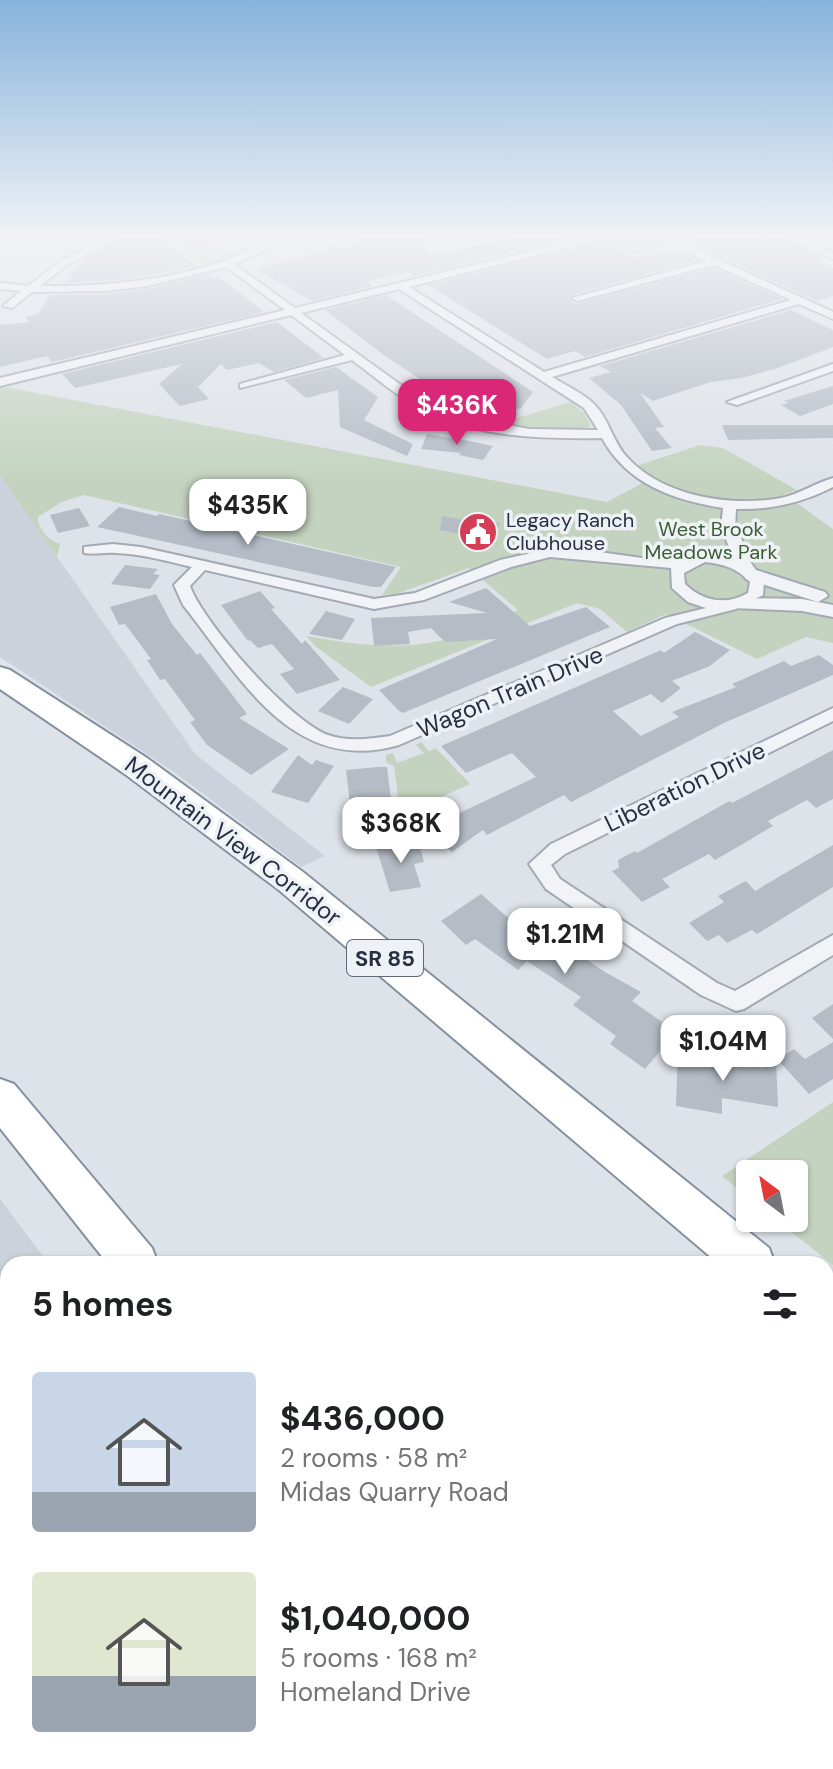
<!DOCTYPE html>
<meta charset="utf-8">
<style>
:root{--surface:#fff;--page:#f6f6f6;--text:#202124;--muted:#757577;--accent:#db2777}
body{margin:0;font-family:"DM Sans",sans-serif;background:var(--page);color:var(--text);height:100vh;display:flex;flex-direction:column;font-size:30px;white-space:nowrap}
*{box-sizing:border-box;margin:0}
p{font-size:26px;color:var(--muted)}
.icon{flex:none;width:44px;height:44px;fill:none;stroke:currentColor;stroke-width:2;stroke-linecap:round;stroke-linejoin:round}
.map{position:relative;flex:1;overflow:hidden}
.drawer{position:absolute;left:0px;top:1256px;width:834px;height:514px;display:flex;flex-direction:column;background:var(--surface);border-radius:24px 24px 0 0;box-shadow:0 2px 6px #0004}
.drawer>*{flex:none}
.needle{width:52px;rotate:328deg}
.tools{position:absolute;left:736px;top:1160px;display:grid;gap:16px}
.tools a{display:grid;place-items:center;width:72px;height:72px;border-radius:8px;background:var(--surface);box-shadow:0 2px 6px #0004;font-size:40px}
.price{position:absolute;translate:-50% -68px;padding:0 18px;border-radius:16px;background:#fff;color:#222;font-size:26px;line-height:52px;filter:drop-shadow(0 2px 4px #0008)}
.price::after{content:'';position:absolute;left:50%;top:48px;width:24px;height:18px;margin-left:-12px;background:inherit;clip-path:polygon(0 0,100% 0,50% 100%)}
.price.current{background:var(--accent);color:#fff}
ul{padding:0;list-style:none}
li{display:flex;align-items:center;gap:24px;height:200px;padding:0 32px}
li span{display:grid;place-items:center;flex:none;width:224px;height:160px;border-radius:8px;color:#555}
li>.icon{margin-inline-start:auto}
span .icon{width:96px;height:96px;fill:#fffc;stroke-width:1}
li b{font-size:34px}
h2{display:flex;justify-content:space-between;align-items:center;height:96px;padding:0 32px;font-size:34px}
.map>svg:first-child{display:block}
</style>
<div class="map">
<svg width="833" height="1769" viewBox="0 0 833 1769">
<rect width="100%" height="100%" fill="#dee3e9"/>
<!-- built -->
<g fill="#ccd2db">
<path d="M0,475L195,754L325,856L301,867L174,772L0,657Z"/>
<path d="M0,1199L49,1264H8V1762H395L400,1769H0Z"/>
</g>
<!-- green -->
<g fill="#c4d3bf">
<path d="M199,235H218L211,244L243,255L202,266L178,248Z"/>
<path d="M623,235H647L670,246L634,255L603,240Z"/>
<path d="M0,386L607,502L641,484L639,465L700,445L723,448L797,490L784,494L833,529V643L806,637L757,659L666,614L627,632L600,609L577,603L371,687L315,646L306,636C392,651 439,653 518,610L469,568L396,594L382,595L401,567L84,495L62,502L38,517C37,529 49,540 60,544L57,557L0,475Z"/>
<path d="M571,402L584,413L591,426C565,438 522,429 494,425Z"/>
<path d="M421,742L429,751L436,748L470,784L412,810L400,811L394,766L386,762V755L393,753L397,763L424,753L416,745Z"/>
<path d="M833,1102V1265L774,1218H794V1174H750V1199L722,1176Z"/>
</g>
<!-- building -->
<g fill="#b5bcc6">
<path d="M129,235H159L197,266L130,279L64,283L72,277L67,276L88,258Z"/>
<path d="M365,235L424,236L430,256L520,235H585L414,276L408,272L366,282L373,286L312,301L256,269L328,251L321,244L350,248Z"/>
<path d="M682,235H777L825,259L818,261L833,269V296L817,301L696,246L702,244Z"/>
<path d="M603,241L637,258L678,250L698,260L571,295L569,299L575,304L714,268L782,299L585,357L575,351L547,359L428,285Z"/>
<path d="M208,274L212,278L219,277L264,312L52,362L47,356L0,367V325L30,322L25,317L38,314L50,295L106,294L147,289Z"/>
<path d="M386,295L533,392L521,408L493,416L470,402L462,404L452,400L385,356L325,310Z"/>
<path d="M791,310L833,330V347L781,367L742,378L711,382L653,401L640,393L664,427L655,428L672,448L652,451L621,405L589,378L611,372L600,366Z"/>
<path d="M277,322L324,358L274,372L259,363L227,370L221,364L198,387L209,399L180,406L159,384L182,364L75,388L62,374Z"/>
<path d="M336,367L378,397L364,420L413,444L407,456L340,427L338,390L306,398L284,380Z"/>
<path d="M833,386V404L800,416L781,405L788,403L784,401Z"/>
<path d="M722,425H833V438L728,440Z"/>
<path d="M427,434L470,441L493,446L483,460L459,455L461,453L421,449Z"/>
<path d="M119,507L157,516L159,514L396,567L381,587H373L97,527Z"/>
<path d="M79,508L90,526L58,533L50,515Z"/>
<path d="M442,516L477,522L479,519L500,523L490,540L440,530Z"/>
<path d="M125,565L158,569L153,574L160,575L150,589L111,584Z"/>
<path d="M486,588L530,626L586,607L610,627L403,713L399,711L379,690L497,639L445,642L431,628L408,632L410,644L374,646L371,618L487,613L449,602Z"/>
<path d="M260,591L275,608L271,609L302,644L305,640L340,680L297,694L280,674L294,669L272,644L258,648L250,640L248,641L221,605Z"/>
<path d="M156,594L172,624L197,655L200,653L247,714L239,718L289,749L251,775L207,745L190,722L195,720L165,679L160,680L147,660L151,659L125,624L119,625L110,607Z"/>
<path d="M326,611L355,619L342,640L309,634Z"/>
<path d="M695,632L730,650L710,666L672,681L681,688L662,703L651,694L613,711L641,736L679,717L672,712L736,687L732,684L784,661L791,666L819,655L833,665V675L724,723L571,802L564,795L487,835L483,830L452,852L428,833L453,816L536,777L512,753L466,773L441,746L661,650L664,653Z"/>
<path d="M343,687L373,699L349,724L318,711Z"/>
<path d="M833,750V799L816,808L807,800L768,821L773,826L741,845L715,860L709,854L662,879L670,887L642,902L612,871L619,868L618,860L635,851L637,853L715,809L730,801L732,803Z"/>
<path d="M298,755L312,765L316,760L334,766L308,803L271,792Z"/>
<path d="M378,767H387L391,800L350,803L346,770Z"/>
<path d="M418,840L424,862L414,864L421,887L390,892L376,847Z"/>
<path d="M833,845V887L757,934L752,930L727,943L719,935L707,941L689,923L724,902L718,896L746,881L755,891Z"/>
<path d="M481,894L514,923L519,918L534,928L536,925L605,972L641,992L632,1001L662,1022L660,1024L666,1028L663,1031L672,1037L645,1069L610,1044L616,1036L573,1005L581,997L527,961L518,970L475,939L466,945L441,921Z"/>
<path d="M833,1004V1039L812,1018Z"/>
<path d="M833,1042V1079L809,1094L777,1059L794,1049L805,1059Z"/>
<path d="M678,1051L763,1068L776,1060L778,1107L722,1098V1114L676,1106Z"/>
</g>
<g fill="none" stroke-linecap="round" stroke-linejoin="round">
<defs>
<g id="minor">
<path d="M114,235H126L67,265L40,286C100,287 161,281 219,263C240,256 267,235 287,235L260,253L234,264L295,308L599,235H616L409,287L544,372L791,300L714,265L577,301L572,298L706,261L653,235H665L833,312V319L799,304L552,377C565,385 583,393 594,404C609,419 612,440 626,456C662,497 731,507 781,498C800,494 815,483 833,478V487C802,503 771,510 736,509L735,528L741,536L745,554L764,582L763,595L736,609L677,624L399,745C291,776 240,676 183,605L174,585L192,567C167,561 142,554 116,553C105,552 95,555 84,553V547L113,544L141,547L374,599L415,593L500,560L550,549L585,550L656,560L705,554L734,558L721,528L723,508C673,500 627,484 602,438C542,439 478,438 424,410C398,397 376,378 352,360L240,388V384L345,355L291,315L0,386V378L285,310L226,267L147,286L106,291L32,292L12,308L3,306L21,291L0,289V283L28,286L61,261ZM399,289L584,408L598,430L529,429L459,416L412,393L301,313ZM550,557L671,568L672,588L688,602L706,608L665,618L390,736C369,739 348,742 328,735C290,721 203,623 190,586L205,570L374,609L424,600L511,567ZM705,562C723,564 737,568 750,582L748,593C726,606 702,601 685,584L684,573Z"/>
<path d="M780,235H793L833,253V259Z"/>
<path d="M833,364V371L737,405L727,402Z"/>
<path d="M833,708V721L565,854L551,865L560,879L717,983L735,991L833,935V955L744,1009L736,1011L701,995L546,889L529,864L551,844Z"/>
</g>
<g id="tertiary">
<path d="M753,569L825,592L828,596L818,602L746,579L743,575Z"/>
<path d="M739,598L802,599L833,605V617L802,611L732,608L729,604L732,600Z"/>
</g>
<g id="trunk">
<path d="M0,667L10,670L147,758L303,872L769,1248L775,1264H719L279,890L125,774L0,689Z"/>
<path d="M0,1079L14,1084L152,1248L158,1264H108L0,1128Z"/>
<path d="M826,1303L833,1306V1355L826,1352Z"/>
<path d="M475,1762H537L539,1769H478Z"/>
</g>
</defs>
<!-- minor casing -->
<use href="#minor" stroke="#a3aab3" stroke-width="4"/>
<!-- tertiary casing -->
<use href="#tertiary" stroke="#a3aab3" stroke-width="4"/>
<!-- trunk casing -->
<use href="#trunk" stroke="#8590a0" stroke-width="4"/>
<!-- minor -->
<use href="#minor" fill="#f1f3f7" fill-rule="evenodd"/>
<!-- tertiary -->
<use href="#tertiary" fill="#f1f3f7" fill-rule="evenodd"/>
<!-- trunk -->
<use href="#trunk" fill="#fff" fill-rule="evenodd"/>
</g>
<!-- sky -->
<linearGradient id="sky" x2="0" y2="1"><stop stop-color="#87b3dc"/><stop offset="0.49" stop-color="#f0f2f5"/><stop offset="1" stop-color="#f0f2f5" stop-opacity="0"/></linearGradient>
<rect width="833" height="483" fill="url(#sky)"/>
<!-- icons -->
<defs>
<symbol id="civic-disc" viewBox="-11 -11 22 22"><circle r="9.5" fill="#d53c55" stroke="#eef1f6"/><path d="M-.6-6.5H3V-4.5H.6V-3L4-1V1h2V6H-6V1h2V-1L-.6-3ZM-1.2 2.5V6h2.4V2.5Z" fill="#fff"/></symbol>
</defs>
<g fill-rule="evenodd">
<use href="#civic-disc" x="456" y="510" width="44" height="44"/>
</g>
<g text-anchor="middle" stroke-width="7" stroke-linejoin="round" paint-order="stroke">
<!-- far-poi labels -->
<g font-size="20" fill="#273040" stroke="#eef1f6" text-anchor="start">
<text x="506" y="527">Legacy Ranch<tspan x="506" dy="23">Clubhouse</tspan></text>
</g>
<!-- far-park labels -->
<g font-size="20" fill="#3c5d33" stroke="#eef1f6">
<text x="711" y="536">West Brook<tspan x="711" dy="23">Meadows Park</tspan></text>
</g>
<!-- shield labels -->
<rect fill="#eef1f6" stroke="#636a77" stroke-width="2" x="347" y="940" width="76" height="36" rx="6"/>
<g font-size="22" font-weight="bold" fill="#273040">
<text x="385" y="966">SR 85</text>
</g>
<!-- street labels -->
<g font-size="24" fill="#273040" stroke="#eef1f6">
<text transform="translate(510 692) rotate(-23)" y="8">Wagon Train Drive</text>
<text transform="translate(685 787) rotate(-26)" y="8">Liberation Drive</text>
<text transform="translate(233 841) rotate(37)" y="8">Mountain View Corridor</text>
</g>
</g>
</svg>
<div class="tools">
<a><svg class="needle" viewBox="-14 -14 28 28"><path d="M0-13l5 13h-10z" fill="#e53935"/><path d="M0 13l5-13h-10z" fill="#757577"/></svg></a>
</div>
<b class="price current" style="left:457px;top:447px">$436K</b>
<b class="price" style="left:248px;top:547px">$435K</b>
<b class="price" style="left:401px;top:865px">$368K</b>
<b class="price" style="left:565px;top:976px">$1.21M</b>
<b class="price" style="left:723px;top:1083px">$1.04M</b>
<section class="drawer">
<h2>5 homes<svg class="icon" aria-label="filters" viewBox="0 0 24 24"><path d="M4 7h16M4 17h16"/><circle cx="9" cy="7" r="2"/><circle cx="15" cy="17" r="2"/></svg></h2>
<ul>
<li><span style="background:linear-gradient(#c9d6e8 75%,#9aa5b1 0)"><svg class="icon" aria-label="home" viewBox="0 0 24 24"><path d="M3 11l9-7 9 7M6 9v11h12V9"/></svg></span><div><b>$436,000</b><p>2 rooms · 58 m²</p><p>Midas Quarry Road</p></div></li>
<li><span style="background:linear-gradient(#dfe7d0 65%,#9aa5b1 0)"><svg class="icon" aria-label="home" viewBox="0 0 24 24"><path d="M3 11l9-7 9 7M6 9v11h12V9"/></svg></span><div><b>$1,040,000</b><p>5 rooms · 168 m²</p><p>Homeland Drive</p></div></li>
</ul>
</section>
</div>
